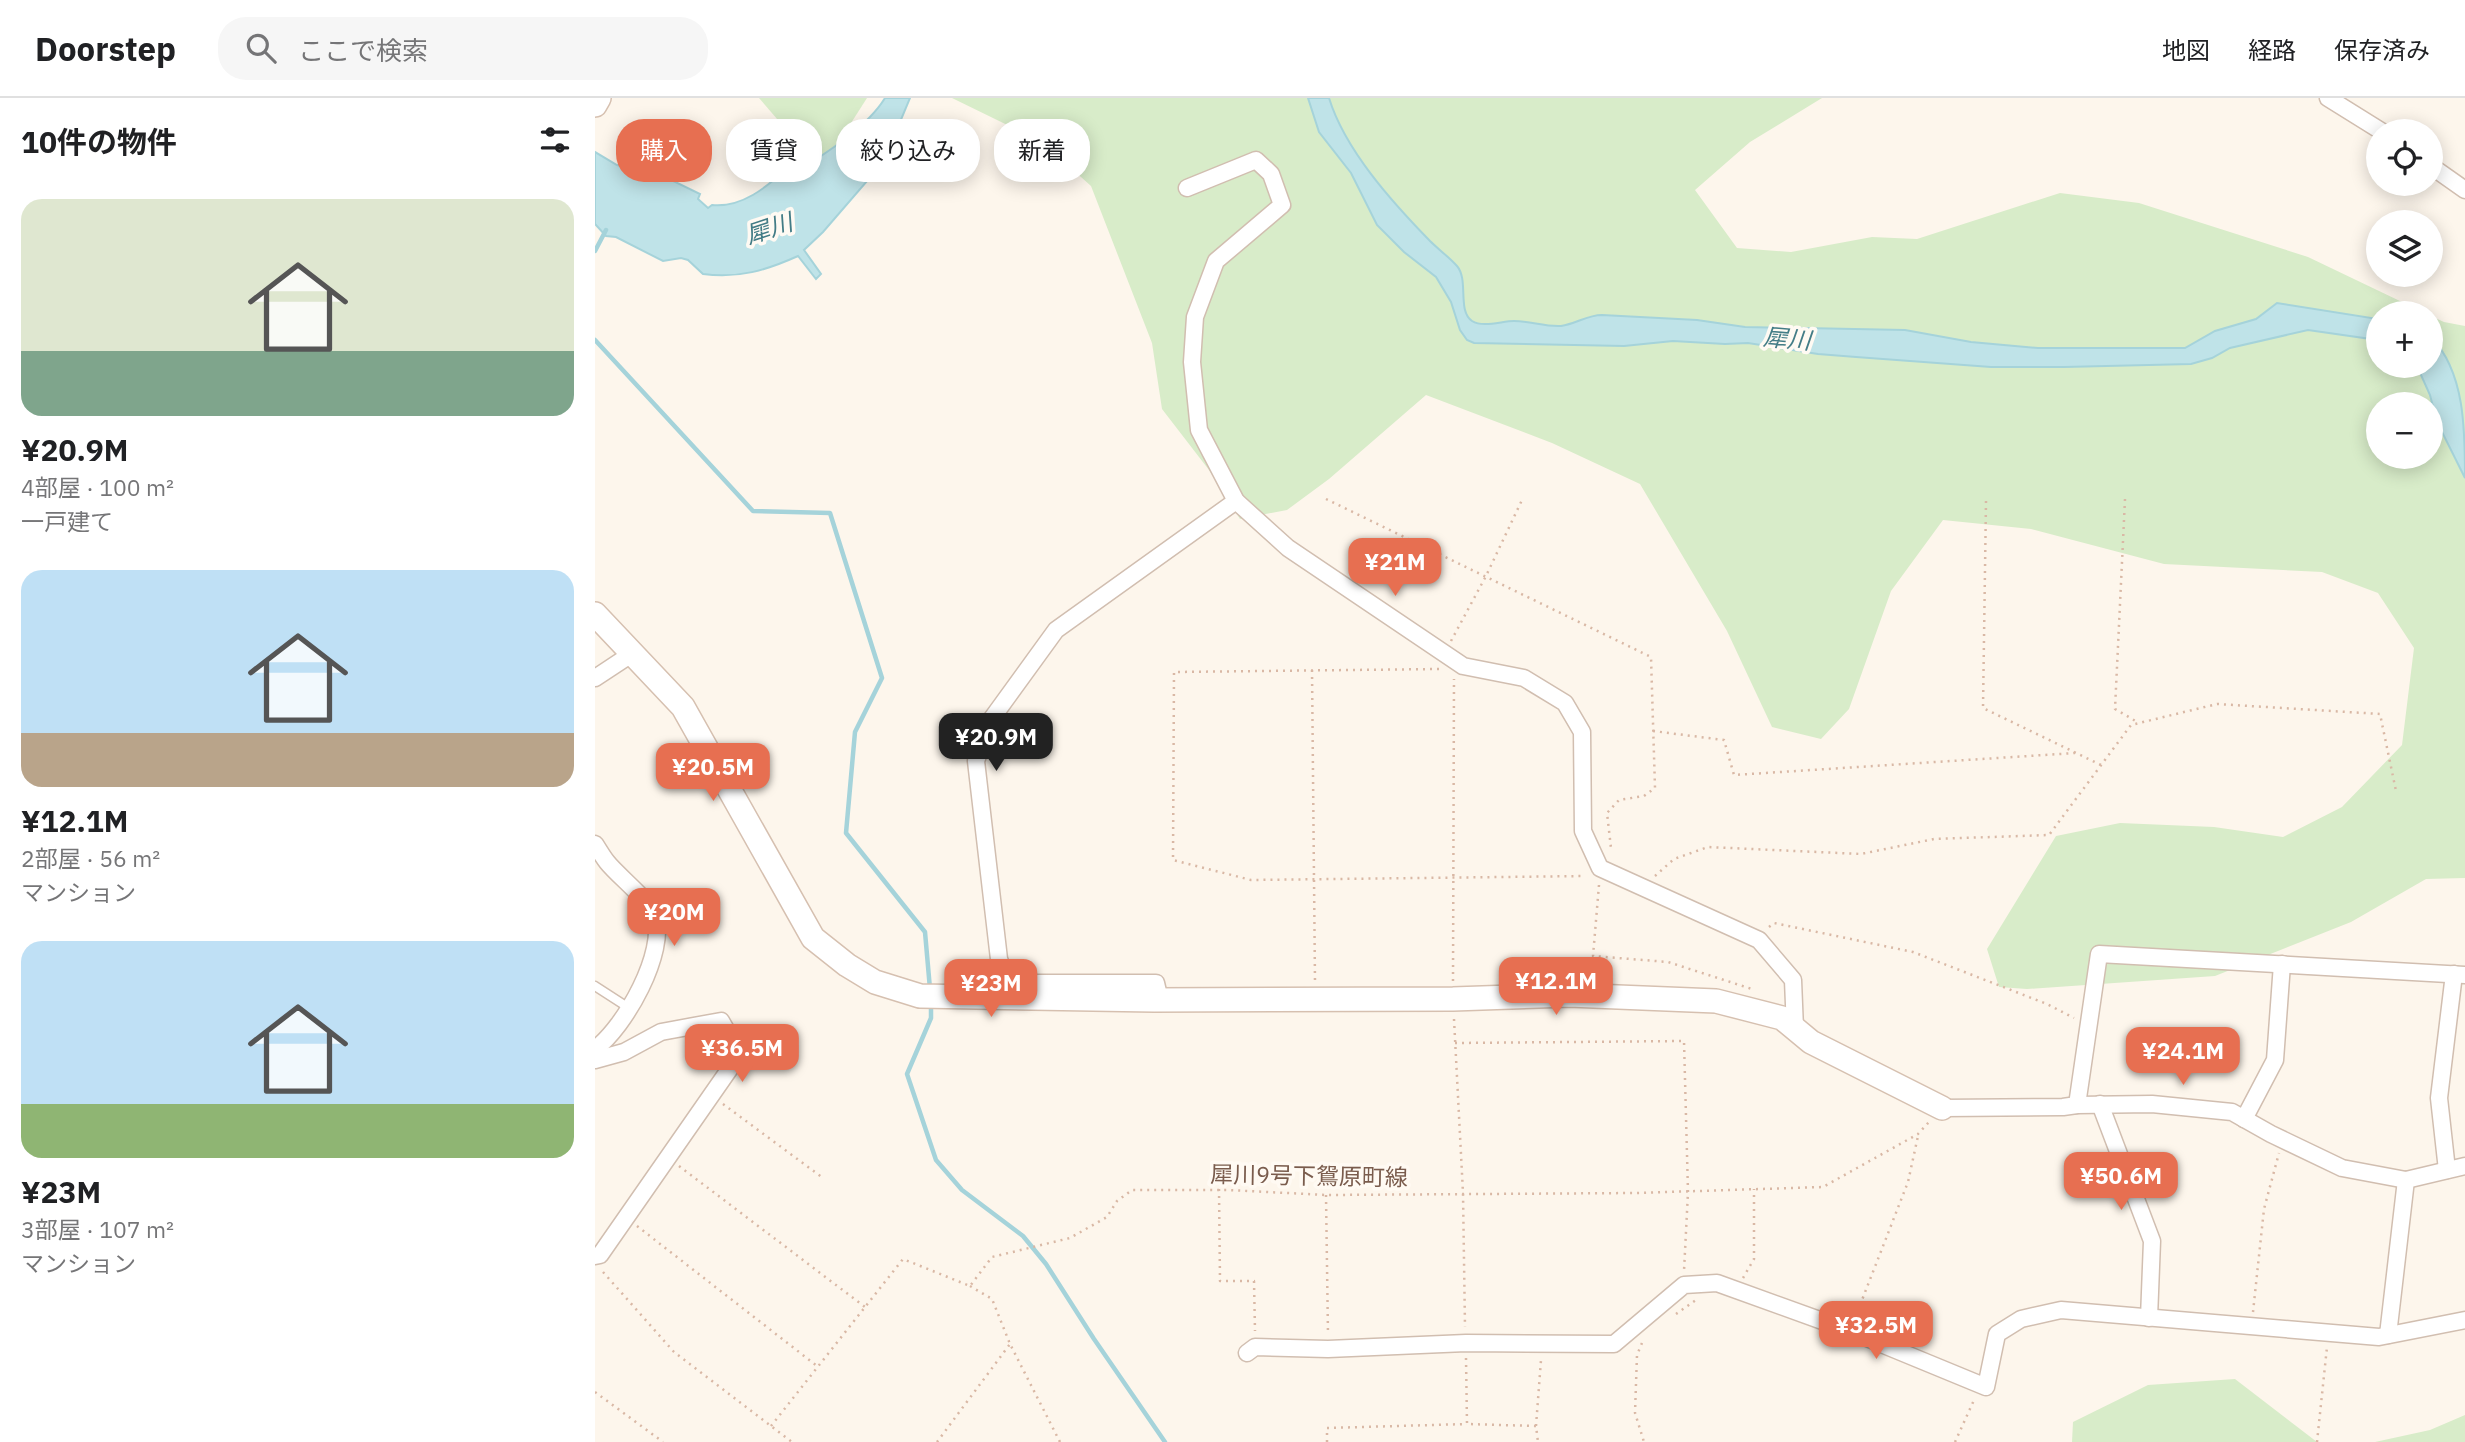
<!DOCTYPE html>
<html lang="ja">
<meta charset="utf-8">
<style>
:root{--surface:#fff;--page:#f6f6f6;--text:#202124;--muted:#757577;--line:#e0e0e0;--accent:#e76f51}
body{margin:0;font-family:"IBM Plex Sans","Noto Sans JP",sans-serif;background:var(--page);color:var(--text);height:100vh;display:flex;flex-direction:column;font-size:26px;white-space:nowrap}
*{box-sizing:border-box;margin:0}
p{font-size:23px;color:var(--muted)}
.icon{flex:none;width:38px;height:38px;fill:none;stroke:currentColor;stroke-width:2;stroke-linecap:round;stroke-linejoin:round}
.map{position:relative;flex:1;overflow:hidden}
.panel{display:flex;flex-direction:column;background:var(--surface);width:595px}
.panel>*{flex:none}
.top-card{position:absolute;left:21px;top:21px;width:665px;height:63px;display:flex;gap:14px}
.buttons{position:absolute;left:1771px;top:21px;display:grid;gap:14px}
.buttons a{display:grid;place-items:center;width:77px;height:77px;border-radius:50%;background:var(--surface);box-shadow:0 4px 18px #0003;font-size:35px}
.price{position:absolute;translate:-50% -60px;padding:0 16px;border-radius:14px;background:var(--accent);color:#fff;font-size:23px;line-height:46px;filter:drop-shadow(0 2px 4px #0008)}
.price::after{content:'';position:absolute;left:50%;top:42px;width:21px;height:16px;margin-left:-10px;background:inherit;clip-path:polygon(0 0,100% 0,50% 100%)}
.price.selected{background:#222;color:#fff}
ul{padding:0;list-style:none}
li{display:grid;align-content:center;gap:14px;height:371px;padding:0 21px}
li span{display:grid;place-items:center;height:217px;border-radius:21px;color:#555}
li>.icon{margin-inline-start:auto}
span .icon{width:126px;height:126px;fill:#fffc;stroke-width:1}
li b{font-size:30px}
h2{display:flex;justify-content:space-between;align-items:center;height:84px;padding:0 21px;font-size:30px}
.chip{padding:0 24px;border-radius:28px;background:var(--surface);box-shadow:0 4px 18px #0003;font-size:24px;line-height:63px}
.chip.selected{background:var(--accent);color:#fff}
header{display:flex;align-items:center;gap:42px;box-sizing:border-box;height:98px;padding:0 35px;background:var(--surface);border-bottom:2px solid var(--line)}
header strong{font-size:33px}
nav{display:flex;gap:38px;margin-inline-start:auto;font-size:24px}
.search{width:490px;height:63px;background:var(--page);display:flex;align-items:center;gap:18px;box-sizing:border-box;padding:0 24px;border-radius:28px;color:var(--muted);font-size:26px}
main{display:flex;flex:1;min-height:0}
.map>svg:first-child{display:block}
</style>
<header>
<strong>Doorstep</strong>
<div class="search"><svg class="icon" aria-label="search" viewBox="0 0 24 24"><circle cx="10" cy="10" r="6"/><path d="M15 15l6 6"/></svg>ここで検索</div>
<nav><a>地図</a><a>経路</a><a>保存済み</a></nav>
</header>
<main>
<section class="panel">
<h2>10件の物件<svg class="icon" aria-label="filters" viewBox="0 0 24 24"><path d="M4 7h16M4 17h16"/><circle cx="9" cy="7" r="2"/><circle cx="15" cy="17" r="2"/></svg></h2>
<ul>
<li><span style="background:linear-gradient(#dfe7d0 70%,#7fa58c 0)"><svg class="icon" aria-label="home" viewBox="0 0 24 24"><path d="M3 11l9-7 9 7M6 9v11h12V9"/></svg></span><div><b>¥20.9M</b><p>4部屋 · 100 m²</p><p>一戸建て</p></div></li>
<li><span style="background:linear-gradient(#bfe0f5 75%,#b9a48a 0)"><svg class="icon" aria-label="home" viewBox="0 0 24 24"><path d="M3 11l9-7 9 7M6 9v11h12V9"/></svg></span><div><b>¥12.1M</b><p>2部屋 · 56 m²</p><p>マンション</p></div></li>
<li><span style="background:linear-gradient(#bfe0f5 75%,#8fb573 0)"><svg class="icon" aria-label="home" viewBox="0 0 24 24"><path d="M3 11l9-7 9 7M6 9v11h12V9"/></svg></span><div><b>¥23M</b><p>3部屋 · 107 m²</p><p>マンション</p></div></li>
</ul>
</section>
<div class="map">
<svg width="1870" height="1344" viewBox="0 0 1870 1344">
<rect width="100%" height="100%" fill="#fdf6ec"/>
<!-- green -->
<g fill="#d8ecc9" fill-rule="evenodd">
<path d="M164,0H272L226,72Z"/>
<path d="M357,0H1227L1155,44L1100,92L1142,150L1196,154L1277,139L1322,141L1465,95L1544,105L1713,159L1830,215H1783V268H1836V218L1849,224L1870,228V780L1831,781L1756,824L1620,878L1432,891L1404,889L1392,851L1461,738L1525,725L1619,729L1688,739L1747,709L1807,647L1819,550L1783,495L1727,474L1569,466L1436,431L1348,422L1296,493L1254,611L1226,641L1177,629L1132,533L1045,386L957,345L831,297L734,381L692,412L645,421L614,372L567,311L557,245L496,88L447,44ZM1783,306H1836V359H1783Z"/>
<path d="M1640,1281L1722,1344H1477L1478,1324L1553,1287Z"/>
<path d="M1870,1317V1344H1780L1835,1332Z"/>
</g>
<!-- water -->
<g fill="#bfe3e8" stroke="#a5d3da" stroke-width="2">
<path d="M290,0H315L295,48L273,82L228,134L209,152L226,176L221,181L203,158C172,172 143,181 108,176L93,162L86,160L68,163L21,139L11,138L0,126V54L22,67L45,74L62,75L105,96L103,101L113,110L117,107C147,110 172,89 192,70L203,72C231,56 273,28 290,0Z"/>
<path d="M713,0H734C750,52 797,104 835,143C843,151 854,159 862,168C874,182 862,213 877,223C888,230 907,223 919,223C935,223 950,229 966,228C981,226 992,217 1007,217L1102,222L1150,229L1310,232L1376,244L1443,250H1590L1620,233L1661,221L1682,205L1783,221V242L1713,232L1635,250L1617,260L1596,266L1469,269H1396L1261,259L1223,256L1153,245L1130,246L1078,243L1029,248L879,245L872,242L865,232L856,204L841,179L809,154L782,127L756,75L724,34Z"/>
<path d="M1836,239C1870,274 1870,332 1870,380L1842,324L1835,297L1822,268H1836Z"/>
</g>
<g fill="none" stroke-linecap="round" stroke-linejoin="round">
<!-- stream -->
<g stroke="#a5d3da" stroke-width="4.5">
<path d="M0,153L11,132"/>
<path d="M0,242L158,413L235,415L287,580L260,634L251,735L330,834L335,891"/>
<path d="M336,907V920L312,976L341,1062L367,1092L428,1138L451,1166L499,1241L570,1344"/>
</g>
<defs>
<path id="lane" d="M0,888L34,910"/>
<g id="street">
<path d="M1733,0L1786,33"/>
<path d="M1836,68L1870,92"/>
<path d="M592,90L661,62L676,76L687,107L621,163L600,219L597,264L604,332L641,403L693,450L868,568L929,580L970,605L987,634L988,733L1005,770L1164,842L1198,882L1200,931"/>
<path d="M0,580L38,555"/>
<path d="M0,746C4,752 8,759 12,764C22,777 55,803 60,817C72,854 30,929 0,951"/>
<path d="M565,902L561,885H426L411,880L404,861L381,663L395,623L461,532L641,403"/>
<path d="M0,962L29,954L66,934L126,923L145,956L5,1157L0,1158"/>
<path d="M1505,1006L1557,1143L1554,1220"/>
<path d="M1482,1007L1504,856L1870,877"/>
<path d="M1347,1010L1468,1009L1482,1007L1557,1006L1637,1014L1676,1036L1747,1070L1811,1082L1870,1068"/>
<path d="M1649,1021L1680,962L1687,866"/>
<path d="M1852,1072L1844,1000L1859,876"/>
<path d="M1793,1237L1811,1082"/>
<path d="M652,1255L660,1249L733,1251L871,1245L1019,1246L1089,1187L1122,1185L1255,1233L1391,1289L1402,1236L1426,1221L1466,1212L1784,1239L1870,1222"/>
</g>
<g id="secondary">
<path d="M0,7L4,0"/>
<path d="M0,516L88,609L218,840L252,867L280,884L325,898L559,902L858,901L974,897L1121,903L1187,920L1216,944L1347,1010"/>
</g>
</defs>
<!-- lane casing -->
<use href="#lane" stroke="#d1beb0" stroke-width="11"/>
<!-- street casing -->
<use href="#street" stroke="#d1beb0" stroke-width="19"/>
<!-- secondary casing -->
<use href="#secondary" stroke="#d6c0b0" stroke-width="26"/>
<!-- path -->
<g stroke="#d9b8a5" stroke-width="2.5" stroke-dasharray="2 5" stroke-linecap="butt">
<path d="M731,401L1056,559L1060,690L1049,698L1024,702L1012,715L1016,750"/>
<path d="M1530,401L1520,611L1544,625"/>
<path d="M1391,403L1388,610L1506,667"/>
<path d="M856,543L891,478L927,402"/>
<path d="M844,571L579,574L578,762L656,782L990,778"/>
<path d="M717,572L720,884"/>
<path d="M1058,633L1129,642L1139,677L1480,655"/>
<path d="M1060,778L1079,761L1113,749L1266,756L1339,741L1454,737L1536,627L1622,606L1785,616L1801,693"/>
<path d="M1004,787L998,858L1073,864L1157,891"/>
<path d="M1174,829L1179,825L1318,854L1452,906L1479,920"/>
<path d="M858,883L859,581"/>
<path d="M859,921L868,1095L870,1229"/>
<path d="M860,945L1089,943L1093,1094L1089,1173"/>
<path d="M128,1006L228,1080"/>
<path d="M84,1068L270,1209"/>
<path d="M624,1091L625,1183H659L660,1233"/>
<path d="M731,1097L733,1237"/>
<path d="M42,1128L222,1268"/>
<path d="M8,1174L79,1254L197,1344"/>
<path d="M1148,1180L1159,1161V1091"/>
<path d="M375,1188L397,1201L415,1246L465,1344"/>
<path d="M1658,1214L1669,1111L1684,1055"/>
<path d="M1081,1216L1101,1202"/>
<path d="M1260,1220L1313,1084L1323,1038"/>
<path d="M1047,1245L1042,1257L1040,1315L1049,1344"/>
<path d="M871,1260L872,1326L941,1328L943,1344"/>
<path d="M0,1294L68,1344"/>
<path d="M176,1328L308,1161L375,1188L397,1159L475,1140L512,1119L522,1103L537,1092H633L731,1097L1041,1095L1228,1089L1323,1036L1334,1024"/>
<path d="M941,1328L946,1262"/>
<path d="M342,1344L415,1246"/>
<path d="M732,1344V1330L872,1326"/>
<path d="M1360,1344L1379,1302"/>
<path d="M1722,1344L1732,1249"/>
</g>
<!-- lane -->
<use href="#lane" stroke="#fff" stroke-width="8"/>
<!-- street -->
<use href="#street" stroke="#fff" stroke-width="16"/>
<!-- secondary -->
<use href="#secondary" stroke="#fff" stroke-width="23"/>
</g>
<g text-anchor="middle" stroke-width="7" stroke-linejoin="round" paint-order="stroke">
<!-- street labels -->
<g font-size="23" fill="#7a5c4d" stroke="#fffaf3">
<text transform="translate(714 1078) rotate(1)" y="8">犀川9号下鴛原町線</text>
</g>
<!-- water labels -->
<g font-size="24" font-style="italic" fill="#437c86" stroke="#fffaf3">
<text transform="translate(174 131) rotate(-18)" y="8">犀川</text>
<text transform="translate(1192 241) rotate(5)" y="8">犀川</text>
</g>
</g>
</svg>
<div class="buttons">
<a><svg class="icon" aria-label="locate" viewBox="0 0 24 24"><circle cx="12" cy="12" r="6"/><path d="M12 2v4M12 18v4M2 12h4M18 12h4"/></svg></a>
<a><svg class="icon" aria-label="layers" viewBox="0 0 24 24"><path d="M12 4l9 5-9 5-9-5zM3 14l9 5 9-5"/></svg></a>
<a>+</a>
<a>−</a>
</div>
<b class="price" style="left:800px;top:500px">¥21M</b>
<b class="price selected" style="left:401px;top:675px">¥20.9M</b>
<b class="price" style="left:118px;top:705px">¥20.5M</b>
<b class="price" style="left:79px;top:850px">¥20M</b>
<b class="price" style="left:961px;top:919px">¥12.1M</b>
<b class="price" style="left:396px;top:921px">¥23M</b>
<b class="price" style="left:147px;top:986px">¥36.5M</b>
<b class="price" style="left:1588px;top:989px">¥24.1M</b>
<b class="price" style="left:1526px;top:1114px">¥50.6M</b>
<b class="price" style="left:1281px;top:1263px">¥32.5M</b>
<div class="top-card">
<a class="chip selected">購入</a>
<a class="chip">賃貸</a>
<a class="chip">絞り込み</a>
<a class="chip">新着</a>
</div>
</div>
</main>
